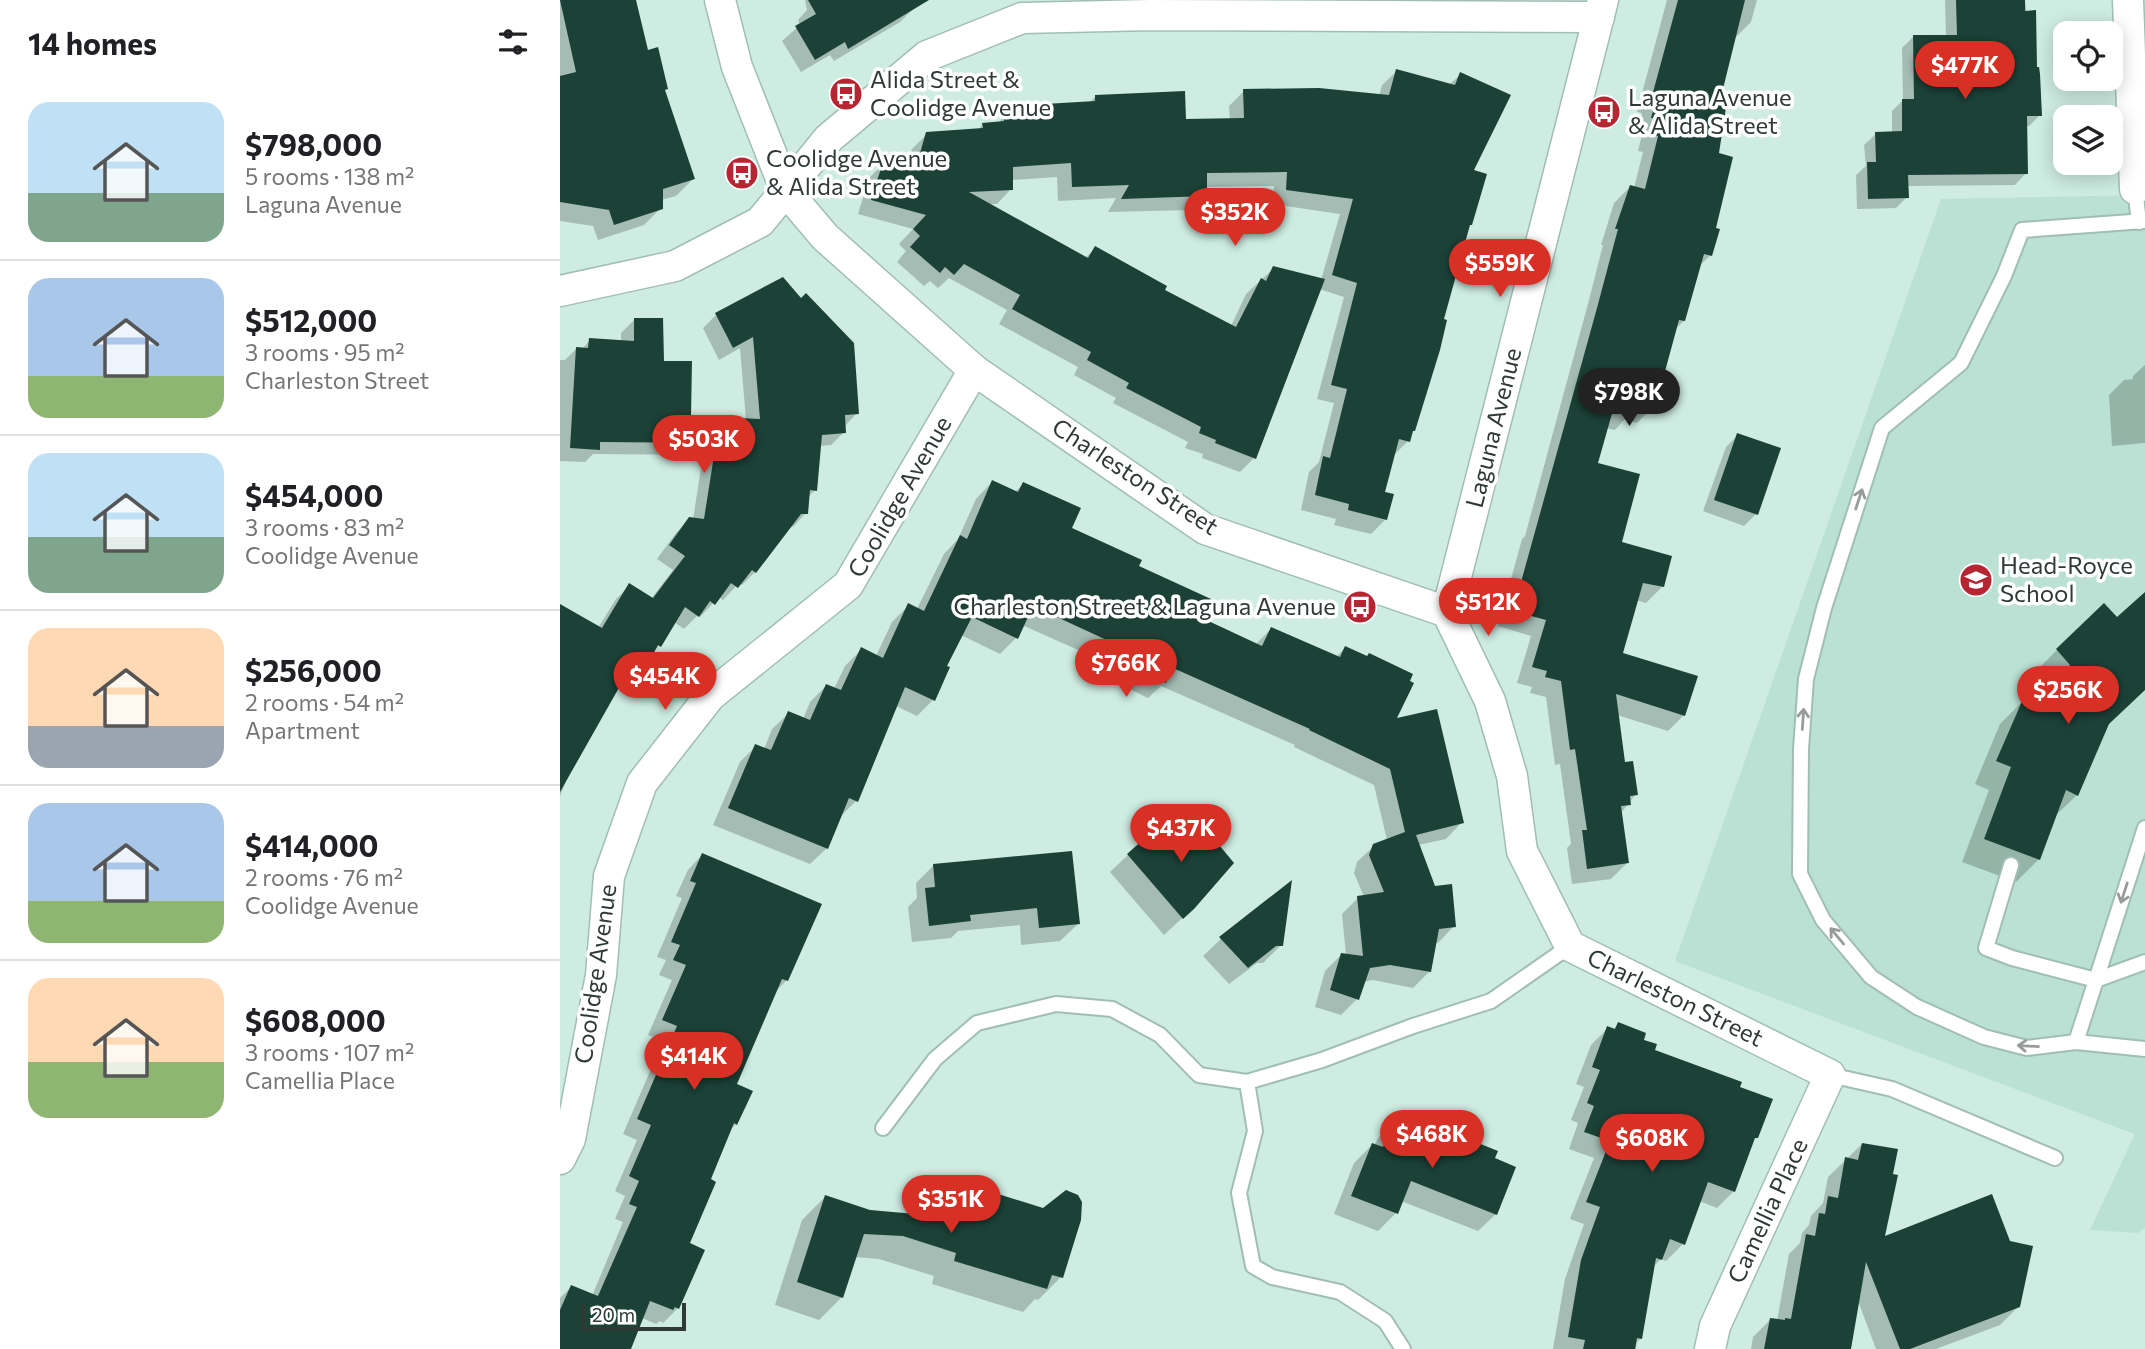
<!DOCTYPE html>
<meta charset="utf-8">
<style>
:root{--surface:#fff;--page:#f2f2f2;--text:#202124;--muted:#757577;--line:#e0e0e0;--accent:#d93025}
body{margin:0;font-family:Commissioner,sans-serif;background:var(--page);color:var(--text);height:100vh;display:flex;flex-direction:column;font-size:26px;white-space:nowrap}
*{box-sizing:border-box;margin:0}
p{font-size:23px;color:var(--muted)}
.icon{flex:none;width:38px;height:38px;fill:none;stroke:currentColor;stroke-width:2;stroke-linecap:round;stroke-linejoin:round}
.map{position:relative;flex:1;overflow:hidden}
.details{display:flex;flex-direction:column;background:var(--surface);width:560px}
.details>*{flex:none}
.buttons{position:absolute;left:1493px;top:21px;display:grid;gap:14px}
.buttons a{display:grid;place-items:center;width:70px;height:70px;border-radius:14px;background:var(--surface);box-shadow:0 4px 18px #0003;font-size:35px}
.scale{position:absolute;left:21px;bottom:18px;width:105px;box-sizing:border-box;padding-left:7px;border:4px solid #2f3a36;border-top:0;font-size:19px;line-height:24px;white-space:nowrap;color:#2f3a36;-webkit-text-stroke:5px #fff;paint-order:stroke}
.price{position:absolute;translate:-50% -60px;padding:0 16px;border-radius:24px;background:var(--accent);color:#fff;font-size:23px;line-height:46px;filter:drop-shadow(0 2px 4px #0008)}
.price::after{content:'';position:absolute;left:50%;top:42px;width:21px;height:16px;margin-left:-10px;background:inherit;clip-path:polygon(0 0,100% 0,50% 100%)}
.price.active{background:#222;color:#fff}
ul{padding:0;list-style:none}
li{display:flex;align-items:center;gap:21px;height:175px;padding:0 28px}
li+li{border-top:2px solid var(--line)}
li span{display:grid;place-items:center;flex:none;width:196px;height:140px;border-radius:21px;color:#555}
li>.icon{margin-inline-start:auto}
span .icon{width:84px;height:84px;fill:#fffc;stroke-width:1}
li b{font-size:30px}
h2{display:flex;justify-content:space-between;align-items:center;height:84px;padding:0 28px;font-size:30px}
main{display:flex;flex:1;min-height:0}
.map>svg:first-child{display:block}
</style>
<main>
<section class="details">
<h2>14 homes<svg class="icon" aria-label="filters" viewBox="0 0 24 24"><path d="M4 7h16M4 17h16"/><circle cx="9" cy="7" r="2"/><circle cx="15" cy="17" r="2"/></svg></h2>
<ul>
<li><span style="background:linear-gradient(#bfe0f5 65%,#7fa58c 0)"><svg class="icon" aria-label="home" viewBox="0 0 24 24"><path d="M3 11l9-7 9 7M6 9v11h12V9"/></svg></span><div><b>$798,000</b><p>5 rooms · 138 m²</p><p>Laguna Avenue</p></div></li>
<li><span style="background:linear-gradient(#a9c7e8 70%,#8fb573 0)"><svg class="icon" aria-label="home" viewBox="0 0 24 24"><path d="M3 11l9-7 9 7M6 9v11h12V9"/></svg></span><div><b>$512,000</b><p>3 rooms · 95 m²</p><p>Charleston Street</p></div></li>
<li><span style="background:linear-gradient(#bfe0f5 60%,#7fa58c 0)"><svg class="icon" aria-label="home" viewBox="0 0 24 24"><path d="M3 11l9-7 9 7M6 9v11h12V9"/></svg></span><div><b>$454,000</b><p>3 rooms · 83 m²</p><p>Coolidge Avenue</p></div></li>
<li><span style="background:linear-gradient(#ffd9b3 70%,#9aa5b1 0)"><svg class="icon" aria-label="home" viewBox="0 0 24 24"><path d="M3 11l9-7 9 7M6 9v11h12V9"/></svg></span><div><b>$256,000</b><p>2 rooms · 54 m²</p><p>Apartment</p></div></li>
<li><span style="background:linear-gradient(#a9c7e8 70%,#8fb573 0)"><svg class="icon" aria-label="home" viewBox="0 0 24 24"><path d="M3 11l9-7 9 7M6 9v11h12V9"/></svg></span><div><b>$414,000</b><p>2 rooms · 76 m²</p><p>Coolidge Avenue</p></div></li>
<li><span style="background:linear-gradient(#ffd9b3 60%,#8fb573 0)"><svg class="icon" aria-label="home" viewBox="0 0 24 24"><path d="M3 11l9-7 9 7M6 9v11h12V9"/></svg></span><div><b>$608,000</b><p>3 rooms · 107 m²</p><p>Camellia Place</p></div></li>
</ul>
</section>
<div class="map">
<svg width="1585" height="1349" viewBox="0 0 1585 1349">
<rect width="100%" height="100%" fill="#ceece1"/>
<!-- built -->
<path fill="#bae1d3" d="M1585,195V1227L1578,1233L1530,1230L1575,1134L1115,961L1381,199Z"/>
<!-- shadow -->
<g fill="#0003" fill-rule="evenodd">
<path d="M0,0H74L87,52L104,91L133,179L116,196L101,200V208L84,225L38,240L33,226L0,221Z"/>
<path d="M245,0H353L355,7L340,22L274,61L270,55L241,72L222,41L240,25L238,20L247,10Z"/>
<path d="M1107,0H1197L1191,22L1175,38L1157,106V154L1151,255L1138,267L1124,321L1115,329L1093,407L1077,423L1065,419L1055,430L1046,428L1036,464L1060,543L1102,587L1086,603L1076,600L1060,654L1124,715L1108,731L1057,715L1064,764L1076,794L1061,813L1067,863L1051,879L1012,884L1007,848L1011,844L1000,764L995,765L986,697L970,693L972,687L957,683L971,636L938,626L962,539L965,536L1029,300L1043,245H1041L1054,203L1070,187L1074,188L1083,152L1078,151L1082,135L1076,134L1082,113L1077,112Z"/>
<path d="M1385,0H1465L1480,115L1469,126H1465L1466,173L1455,185L1347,186V197L1336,208L1297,209L1296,175L1306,166L1304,145L1316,134L1332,133V111L1343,100L1342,48L1353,37H1386Z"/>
<path d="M837,71L889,85L901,74L912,171L908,227L848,441L833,456L823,493L826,519L811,534L774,525L776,519L741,510L749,472L759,462L774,403L757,399L784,297L759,289L694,458L680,472L642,458L643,454L625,448L628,442L553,403L556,398L514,375L518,367L439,324L447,310L389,278L378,288L370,281L364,286L337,262L346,251L339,244L353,229L298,214L309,178L323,164L346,170L352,149L367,134L417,131L423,124L438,123L453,108L529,103L535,97L625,121L670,120L669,106L684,91L819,96L822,85ZM497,177L498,201L556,198L548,212L631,210L645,195V187L714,186L712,204L780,214L761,280L714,268L686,294L671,326L603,290L535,249L525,258L427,204H437L451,189V180Z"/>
<path d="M222,279L297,413L284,427V432L271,445L259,446L255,490L247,498L246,513L233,527L229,526L195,572L182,585L179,583L163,600L159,597L140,617L138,615L124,629L114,622L99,646L58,685L12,767L0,796V608L38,628L56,599L69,586L91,599L113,570L97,559L116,533L130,519L133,520L143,455L33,454L25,462L0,461V360H5L16,349L21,350L30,340L61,342V333L74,320L102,362L129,418L186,420L180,348L159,360L143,328L156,315Z"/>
<path d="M1585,299V443L1552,446L1549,395L1564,380L1573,379V376L1585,365Z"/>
<path d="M1178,435L1196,514L1184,526L1143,511L1166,447Z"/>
<path d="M432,482L455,492L463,484L509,529L576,567L639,619L695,645L711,629L776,657L785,648L902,822L886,839L858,845L873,888L894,926L878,943H875L869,972L853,988L813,980L803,982L797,999L781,1015L755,1007L765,971L781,955H786L782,914L798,898L804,897L794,873L797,862L814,846L827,840L814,785L734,747L735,745L601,686L588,698L561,685L565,677L533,663L536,658L462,625L456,638L440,654L401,635L385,666L373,700L357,716L336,706L296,801L279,818L267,848L250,864L153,825L180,762L196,746L204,749L212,729L229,713L243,719L250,702L266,686L274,689L285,666L302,649L316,656L332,622L349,605L357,609L384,554L398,539L416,499Z"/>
<path d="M1585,594V688L1547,725L1517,795L1494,817L1479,859L1456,882L1402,862L1429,790L1415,784L1440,724L1463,701L1476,708L1488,689L1474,673L1497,650L1557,619Z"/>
<path d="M142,855L227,980L214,993L175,1085L176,1124L169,1131L149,1180L127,1244L118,1308L103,1323L100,1321L96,1324L82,1318L69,1349H0V1298L11,1287L32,1296L63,1222L55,1219L65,1196L55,1191L77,1140L63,1134L103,1041L88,1035L112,980L99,975L106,960L97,957L122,898L116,896L128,870Z"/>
<path d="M568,855L633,908L604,935L550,872Z"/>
<path d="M374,865L518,924L500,941L461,945L460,925L398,931L391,938L352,942L348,907L357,898L356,883Z"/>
<path d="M729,884L721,945L703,963H697L669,984L643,956L661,939Z"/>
<path d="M1058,1024L1093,1051L1178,1088L1196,1137L1192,1141L1174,1191L1157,1208L1139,1201L1123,1244L1106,1261L1101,1259L1092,1268L1081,1338L1077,1342L1076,1349H993L1005,1279L1024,1224L1010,1219L1034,1158L1009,1149L1018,1123L1011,1120L1024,1087L1016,1084L1031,1045L1048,1028L1053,1030Z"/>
<path d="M835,1120L888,1141L894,1136L933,1159L936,1214L918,1231L841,1201L836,1213L818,1231L774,1214L794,1163L812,1145L814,1146L818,1138Z"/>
<path d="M1302,1144L1322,1239L1458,1307L1440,1325L1376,1349H1316L1298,1301L1289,1349H1191L1193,1337L1210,1320L1217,1321L1229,1254L1240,1243L1242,1233L1249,1225L1251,1216L1263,1203L1268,1177Z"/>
<path d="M376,1187L501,1277L478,1300L475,1299L463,1312L372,1284L374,1276L319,1259L295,1257L282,1297L259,1320L215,1305L242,1220L265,1197L310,1212L351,1215L352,1211Z"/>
</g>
<!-- building -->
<g fill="#1c4237">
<path d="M0,0H76L88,50L98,47L108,89L105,90L135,179L103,189V209L54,225L49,210L0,202V76L16,72Z"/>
<path d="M248,0H369L288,49L285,42L255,60L235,26L256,14Z"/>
<path d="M1118,0H1185L1159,105L1166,107L1159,153L1173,157L1156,228L1160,229L1152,256L1144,254L1125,321L1119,320L1095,408L1075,402L1072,415L1053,410L1038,463L1080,474L1062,542L1112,556L1104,587L1083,583L1063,653L1138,676L1125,716L1056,694L1065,762L1073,761L1078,795L1070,796L1071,805L1061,806L1069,863L1027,869L1022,830H1027L1015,749L1010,750L1001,681L985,677L987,671L972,667L986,620L953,611L1037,308L1058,229H1055L1070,185L1085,189L1098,136L1093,135L1097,119L1091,118L1097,97L1092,96Z"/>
<path d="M1396,0H1465V11L1476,10L1477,67H1479L1480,74L1482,116H1467L1468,174L1348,175L1349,198L1308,199L1307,162H1316L1315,132L1342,131V99H1354L1353,35H1397Z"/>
<path d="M836,69L895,85L900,72L951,95L914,170L927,174L912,225H910L884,319L887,320L880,350L855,431H853L850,442L839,439L825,492L834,494L827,520L788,510L789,504L755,495L763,456L770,458L787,389L771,385L797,283L772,275L793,199L726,190L727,172L647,173V196L561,199L569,185L512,187L511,163L453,167V190L409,192L528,258L535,246L607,286L605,290L676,327L701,278L706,281L713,266L765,279L696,459L655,443L656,440L639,433L641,427L566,388L569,383L527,360L531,352L452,309L460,295L404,264L394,275L385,267L380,273L350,247L360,236L353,229L366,215L311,200L323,162L355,171L366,132L423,128L422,123L444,121V115H453L452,106L535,101V95L625,91L626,119L684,118L683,89L759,88L829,95Z"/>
<path d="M223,277L241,298L246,293L294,343L299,414L285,415L286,433L262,435L257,491L250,490L248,514H241L196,573L192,570L178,588L171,583L155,605L150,601L139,617L125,607L101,647L98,645L91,658L84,654L73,672L69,670L0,792V604L42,628L69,583L93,598L125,556L109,545L129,517L144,519L156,443L40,442V450L10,448L16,347L28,348L29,338L74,341V318H103L104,361H132L131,416L200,419L193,337L173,348L155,313Z"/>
<path d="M1177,433L1221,448L1198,515L1154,500Z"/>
<path d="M432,480L458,492L463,482L521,508L512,528L582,560L579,566L651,599L642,618L702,646L711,627L780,657L785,646L807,656L809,653L853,674L850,681L854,683L837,718L877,709L904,823L856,835L875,886L892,884L896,927L879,929L871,972L830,965L810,968L799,1000L770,990L781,953L803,956L797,896L824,892L809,855L813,844L845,832L830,769L749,730L750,729L613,668L606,683L576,669L580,661L548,647L551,642L473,606L458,639L412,617L387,666L390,667L375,701L345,687L298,802L289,798L268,849L168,808L195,744L211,750L228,711L250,720L266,684L281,690L301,647L323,658L348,603L364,611L400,535L407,539Z"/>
<path d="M1585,592V690L1549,724L1518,796L1506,790L1480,860L1424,839L1451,767L1436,761L1463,699L1481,708L1510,665L1496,649L1544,603L1557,617Z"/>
<path d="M611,815L628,834L641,823L674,863L634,909L623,919L567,854Z"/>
<path d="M512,851L520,924L479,928L477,908L410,915L411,921L369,926L365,888L375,887L373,864Z"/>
<path d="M142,853L262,904L228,981L222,979L177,1084L193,1091L177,1125L174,1123L151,1179L156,1182L130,1243L145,1250L119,1309L115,1307L113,1310L90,1301L71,1349H0V1310L11,1285L38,1296L77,1207L69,1204L79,1181L69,1176L91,1125L77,1119L117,1026L102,1020L126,965L113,960L120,945L111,942L136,883L130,881Z"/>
<path d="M732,880L723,946H716L688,968L659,937Z"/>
<path d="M1058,1022L1086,1033L1084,1040L1097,1044L1095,1050L1182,1082L1180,1087L1213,1099L1198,1138H1195L1175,1192L1148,1182L1125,1245L1110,1239L1102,1260L1096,1258L1082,1339L1077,1338L1075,1349H1023L1025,1340L1008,1337L1021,1260L1040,1207L1026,1202L1050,1141L1024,1132L1034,1106L1027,1103L1040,1070L1032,1067L1047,1026L1055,1029Z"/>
<path d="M835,1118L891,1140L893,1133L938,1151L935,1158L956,1167L937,1215L851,1181L838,1214L791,1196L812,1143L823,1147Z"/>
<path d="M1302,1143L1338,1149L1333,1174L1338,1175L1325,1236L1432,1194L1450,1241L1473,1246L1460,1307L1350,1349H1340L1306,1262L1291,1349H1204L1210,1318L1225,1320V1318L1231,1319L1246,1234L1255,1236L1259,1213L1265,1214L1268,1196L1278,1198L1285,1157L1298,1160Z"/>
<path d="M390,1179L483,1208L506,1190L518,1195L522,1202L521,1220L503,1278L492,1275L487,1289L394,1261L396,1253L343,1236L304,1234L283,1298L237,1282L265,1195L310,1210L367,1215L375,1186Z"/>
</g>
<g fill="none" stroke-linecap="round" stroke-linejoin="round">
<defs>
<g id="service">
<path d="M1575,189L1579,222"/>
<path d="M1585,221L1462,230L1444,276L1401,363L1322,428L1264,608L1246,679L1241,749L1240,874L1263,920L1311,977L1357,1007L1424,1037L1467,1048L1516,1042L1585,1049"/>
<path d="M1451,865L1426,948L1452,958L1536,980L1585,962"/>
<path d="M1516,1042L1585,828"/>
<path d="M1270,1075L1332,1089L1495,1158"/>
<path d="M687,1082L695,1131L679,1193L693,1266L712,1277L780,1292L825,1321L843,1349"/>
<path d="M323,1128L375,1059L417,1023L496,1004L552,1009L600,1035L639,1075L687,1082L762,1060L853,1026L931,1001L1010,946"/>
</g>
<g id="minor">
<path d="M160,0L177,67L226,191L265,237L414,370L645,529L887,612L930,701L952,776L962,851L1010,946L1270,1075L1155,1326L1150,1349"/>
<path d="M1568,0L1575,189"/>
<path d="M0,291L115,266L200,222L268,139L367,56L462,18L591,15L1039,17"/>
<path d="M887,612L1043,0"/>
<path d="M0,1159L10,1139L41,975L49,876L82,783L150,696L288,585L414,370"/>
</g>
</defs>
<!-- service casing -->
<use href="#service" stroke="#a1beb4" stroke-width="18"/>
<!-- minor casing -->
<use href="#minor" stroke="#a1beb4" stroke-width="33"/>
<!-- service -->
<use href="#service" stroke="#fff" stroke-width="14"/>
<!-- minor -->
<use href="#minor" stroke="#fff" stroke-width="30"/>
</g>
<!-- one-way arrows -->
<defs><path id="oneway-shaft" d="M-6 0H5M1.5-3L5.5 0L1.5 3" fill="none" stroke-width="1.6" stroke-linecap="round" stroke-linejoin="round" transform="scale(1.75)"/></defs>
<g stroke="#979c9a">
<use href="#oneway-shaft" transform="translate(1299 499) rotate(-72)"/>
<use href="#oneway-shaft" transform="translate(1243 719) rotate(-86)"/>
<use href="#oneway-shaft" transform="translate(1564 893) rotate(108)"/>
<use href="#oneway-shaft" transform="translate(1277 936) rotate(-130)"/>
<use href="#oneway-shaft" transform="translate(1468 1046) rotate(-177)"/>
</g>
<!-- icons -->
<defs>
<symbol id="bus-disc" viewBox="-11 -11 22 22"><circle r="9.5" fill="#b62532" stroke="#fff"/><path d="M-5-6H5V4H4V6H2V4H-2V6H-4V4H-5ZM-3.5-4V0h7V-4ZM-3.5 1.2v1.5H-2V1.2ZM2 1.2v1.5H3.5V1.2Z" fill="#fff"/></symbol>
<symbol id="school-disc" viewBox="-11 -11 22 22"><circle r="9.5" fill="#b62532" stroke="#fff"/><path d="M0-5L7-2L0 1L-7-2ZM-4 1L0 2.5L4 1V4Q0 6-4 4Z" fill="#fff"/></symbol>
</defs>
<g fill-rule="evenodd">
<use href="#bus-disc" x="267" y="75" width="38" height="38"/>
<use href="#bus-disc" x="1025" y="93" width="38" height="38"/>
<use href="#bus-disc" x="163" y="154" width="38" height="38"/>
<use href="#school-disc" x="1397" y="561" width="38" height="38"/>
<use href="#bus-disc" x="781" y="588" width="38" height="38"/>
</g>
<g text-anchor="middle" stroke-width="7" stroke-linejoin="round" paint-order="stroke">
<!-- poi labels -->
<g font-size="24" fill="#2f3a36" stroke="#fff" text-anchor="start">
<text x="310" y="88">Alida Street &amp;<tspan x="310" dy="28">Coolidge Avenue</tspan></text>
<text x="1068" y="106">Laguna Avenue<tspan x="1068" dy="28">&amp; Alida Street</tspan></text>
<text x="206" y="167">Coolidge Avenue<tspan x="206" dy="28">&amp; Alida Street</tspan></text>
<text x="1440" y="574">Head-Royce<tspan x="1440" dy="28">School</tspan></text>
<text x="776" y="615" text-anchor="end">Charleston Street &amp; Laguna Avenue</text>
</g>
<!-- street labels -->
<g font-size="24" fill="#2f3a36" stroke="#fff">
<text transform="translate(934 428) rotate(-76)" y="8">Laguna Avenue</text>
<text transform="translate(575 477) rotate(33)" y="8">Charleston Street</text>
<text transform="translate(340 497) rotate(-60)" y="8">Coolidge Avenue</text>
<text transform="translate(36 974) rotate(-82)" y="8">Coolidge Avenue</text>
<text transform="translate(1115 998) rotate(26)" y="8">Charleston Street</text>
<text transform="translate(1208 1211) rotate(-65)" y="8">Camellia Place</text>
</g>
</g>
</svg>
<div class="buttons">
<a><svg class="icon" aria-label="locate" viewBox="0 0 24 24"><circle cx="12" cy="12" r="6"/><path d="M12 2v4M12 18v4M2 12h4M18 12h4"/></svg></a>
<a><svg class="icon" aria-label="layers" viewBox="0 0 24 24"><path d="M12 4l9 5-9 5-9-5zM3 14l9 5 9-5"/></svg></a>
</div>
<div class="scale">20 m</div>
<b class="price" style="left:1405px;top:101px">$477K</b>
<b class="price" style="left:675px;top:248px">$352K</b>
<b class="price" style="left:940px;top:299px">$559K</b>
<b class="price active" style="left:1069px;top:428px">$798K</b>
<b class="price" style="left:144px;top:475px">$503K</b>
<b class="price" style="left:928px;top:638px">$512K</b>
<b class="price" style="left:566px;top:699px">$766K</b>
<b class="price" style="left:105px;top:712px">$454K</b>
<b class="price" style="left:1508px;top:726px">$256K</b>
<b class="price" style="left:621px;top:864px">$437K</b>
<b class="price" style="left:134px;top:1092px">$414K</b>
<b class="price" style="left:872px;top:1170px">$468K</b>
<b class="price" style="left:1092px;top:1174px">$608K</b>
<b class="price" style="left:391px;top:1235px">$351K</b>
</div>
</main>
